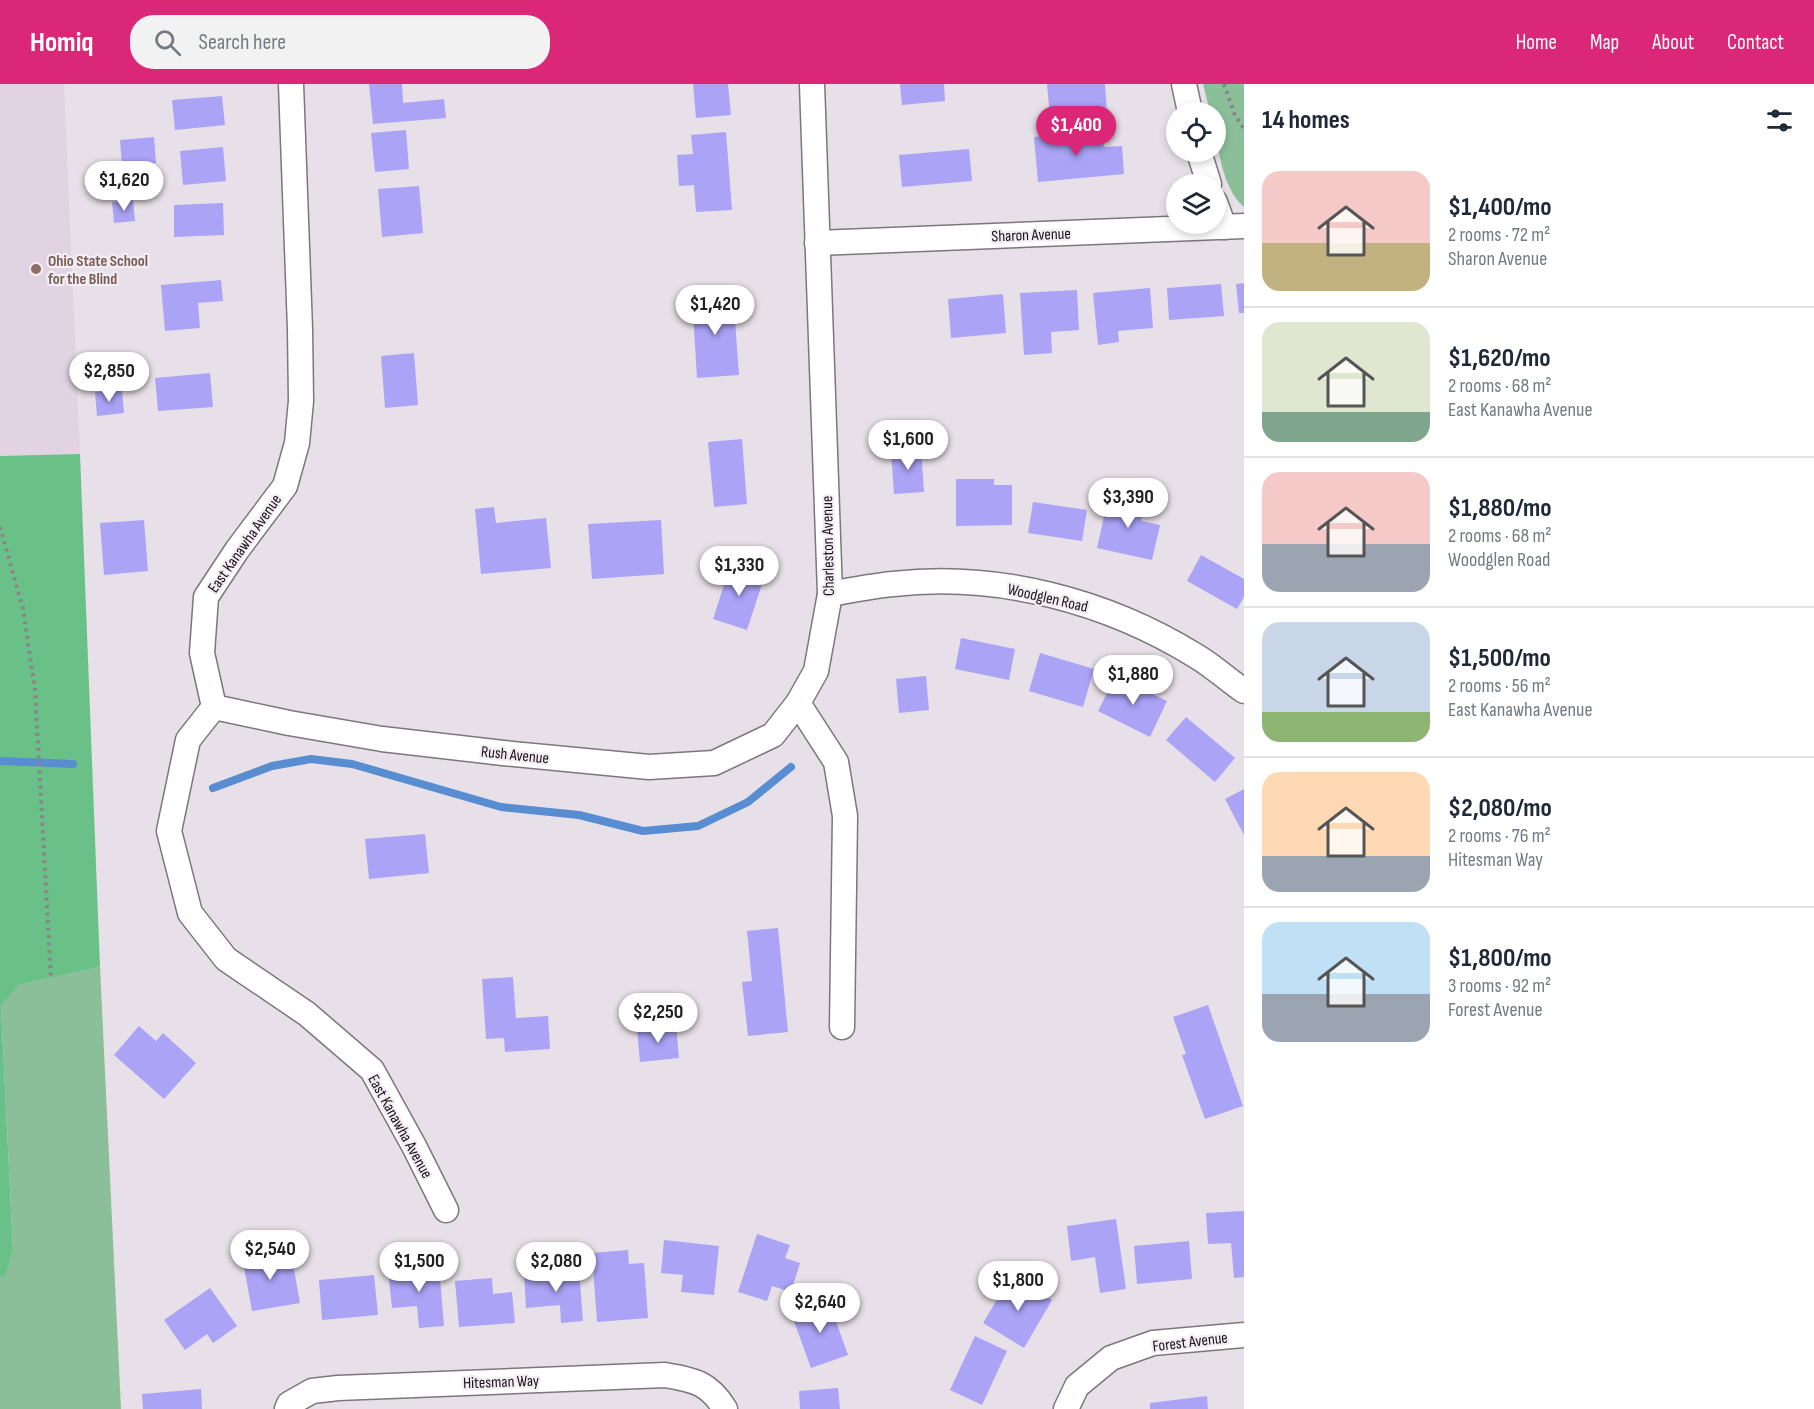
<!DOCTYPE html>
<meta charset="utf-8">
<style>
:root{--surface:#fff;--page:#f2f2f3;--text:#1f2937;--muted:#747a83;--line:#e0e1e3;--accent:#db2777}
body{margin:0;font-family:"Sofia Sans Condensed",sans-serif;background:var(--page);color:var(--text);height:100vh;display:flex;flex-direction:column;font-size:22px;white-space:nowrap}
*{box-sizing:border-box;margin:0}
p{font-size:20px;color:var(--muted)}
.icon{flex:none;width:33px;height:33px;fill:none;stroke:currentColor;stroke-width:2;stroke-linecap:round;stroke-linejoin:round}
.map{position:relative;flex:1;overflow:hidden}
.side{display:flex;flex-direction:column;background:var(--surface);width:570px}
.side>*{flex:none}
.controls{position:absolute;left:1166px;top:18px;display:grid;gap:12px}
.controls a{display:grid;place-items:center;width:60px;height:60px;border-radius:50%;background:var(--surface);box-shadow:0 3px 9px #0003;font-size:30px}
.price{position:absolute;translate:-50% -51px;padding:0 14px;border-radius:21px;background:#fff;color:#222;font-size:20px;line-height:39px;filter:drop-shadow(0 2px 3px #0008)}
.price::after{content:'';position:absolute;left:50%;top:36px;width:18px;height:14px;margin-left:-9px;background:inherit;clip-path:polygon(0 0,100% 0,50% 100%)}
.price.on{background:var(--accent);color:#fff}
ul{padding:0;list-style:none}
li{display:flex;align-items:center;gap:18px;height:150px;padding:0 18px}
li+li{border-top:2px solid var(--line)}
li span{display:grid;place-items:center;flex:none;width:168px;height:120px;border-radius:18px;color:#555}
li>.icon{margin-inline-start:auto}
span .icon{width:72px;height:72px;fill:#fffc;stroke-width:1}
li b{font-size:26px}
h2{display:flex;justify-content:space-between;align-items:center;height:72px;padding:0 18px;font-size:26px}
header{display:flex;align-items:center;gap:36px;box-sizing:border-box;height:84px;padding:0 30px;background:var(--accent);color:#fff}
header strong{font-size:28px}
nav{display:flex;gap:33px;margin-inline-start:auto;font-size:21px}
.search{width:420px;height:54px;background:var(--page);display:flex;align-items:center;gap:15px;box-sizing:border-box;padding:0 21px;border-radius:24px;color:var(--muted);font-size:22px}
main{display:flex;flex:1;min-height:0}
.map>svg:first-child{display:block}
</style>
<header>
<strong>Homiq</strong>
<div class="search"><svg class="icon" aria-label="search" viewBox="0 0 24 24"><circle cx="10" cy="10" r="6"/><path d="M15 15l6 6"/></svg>Search here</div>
<nav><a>Home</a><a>Map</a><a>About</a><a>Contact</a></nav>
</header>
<main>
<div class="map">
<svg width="1244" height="1325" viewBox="0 0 1244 1325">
<rect width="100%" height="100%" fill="#e8e0e8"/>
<!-- built -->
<path fill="#e1d3e1" d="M0,0H64L80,370L0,372Z"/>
<!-- green -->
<g fill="#8bbf9a">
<path d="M1203,0H1244V123C1222,105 1215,56 1215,28H1210Z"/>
<path d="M100,883L121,1325H0V1194L5,1192L13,1166L1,922L17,901Z"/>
</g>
<!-- forest -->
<path fill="#6ac188" d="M80,370L100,883L18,901L1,922L13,1166L5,1193L0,1194V372Z"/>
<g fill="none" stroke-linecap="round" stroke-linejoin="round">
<!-- stream -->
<g stroke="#588dd2" stroke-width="8">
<path d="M0,677L73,680"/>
<path d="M213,704L272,682L311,675L352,680L501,723L579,731L643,747L698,742L748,718L791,683"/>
</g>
</g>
<!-- building -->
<g fill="#aba3f6">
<path d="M369,0H402L403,19L444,15L446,34L373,40Z"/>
<path d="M693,0H728L731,31L696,34Z"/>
<path d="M900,0H944L945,17L902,21Z"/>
<path d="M1047,0H1105L1107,29L1050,34Z"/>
<path d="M222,12L225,41L175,46L172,16Z"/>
<path d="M406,46L409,85L375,88L371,49Z"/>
<path d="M1102,46L1104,63L1122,62L1124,90L1038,98L1034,53Z"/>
<path d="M726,48L732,126L696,128L694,101L679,102L677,71L693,70L691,51Z"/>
<path d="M154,53L156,79L122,82L120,56Z"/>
<path d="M223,63L226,97L183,101L180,67Z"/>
<path d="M969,65L972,97L902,103L899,71Z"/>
<path d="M419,102L423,149L382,153L378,105Z"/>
<path d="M133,116L135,137L114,139L112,118Z"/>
<path d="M223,119L224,151L174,153V121Z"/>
<path d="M221,196L223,217L198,219L200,244L165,247L161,201Z"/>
<path d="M1244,199V229H1239L1236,200Z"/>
<path d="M1221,200L1224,232L1169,236L1167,204Z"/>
<path d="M1150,204L1153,244L1118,247L1119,258L1098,261L1093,209Z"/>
<path d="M1077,206L1079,246L1051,248L1052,269L1024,271L1020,209Z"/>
<path d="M733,209L739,291L697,294L692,212Z"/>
<path d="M1003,210L1006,249L951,254L948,215Z"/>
<path d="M414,269L418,321L385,324L381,272Z"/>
<path d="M210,289L213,323L158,327L155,294Z"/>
<path d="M122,306L124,329L97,332L95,308Z"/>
<path d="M742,355L747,420L714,423L708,358Z"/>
<path d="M921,364L924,408L894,410L891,366Z"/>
<path d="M956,395H994V401H1012V441L956,442Z"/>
<path d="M1109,410L1146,418L1141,437L1160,441L1152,476L1097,464Z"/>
<path d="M1033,418L1087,426L1082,457L1028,449Z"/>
<path d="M494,423L496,439L546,434L551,484L481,490L475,425Z"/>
<path d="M144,436L148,487L104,491L100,439Z"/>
<path d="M661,436L664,490L592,495L588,440Z"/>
<path d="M1201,471L1244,495V513L1237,525L1187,497Z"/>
<path d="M731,479L765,491L747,546L713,535Z"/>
<path d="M961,554L1015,565L1009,596L955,585Z"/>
<path d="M1040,569L1094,585L1083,623L1029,607Z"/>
<path d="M926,592L929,626L899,629L896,595Z"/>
<path d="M1116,592L1167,617L1150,653L1098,627Z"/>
<path d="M1186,633L1235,674L1215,698L1166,656Z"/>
<path d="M1244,705V751L1225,715Z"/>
<path d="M425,750L429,789L369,795L365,755Z"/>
<path d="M778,844L788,948L748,952L742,898L752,897L747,847Z"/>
<path d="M513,893L516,934L548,932L550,965L505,968L504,954L486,955L482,895Z"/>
<path d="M1208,921L1243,1022L1205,1035L1182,971L1186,970L1173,933Z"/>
<path d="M676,941L679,974L640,978L637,945Z"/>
<path d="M139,942L156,957L163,949L196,979L164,1015L114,971Z"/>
<path d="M1244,1127V1193L1234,1194L1231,1159L1208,1160L1206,1129Z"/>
<path d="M1116,1135L1126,1205L1100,1209L1095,1173L1071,1177L1067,1142Z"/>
<path d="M757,1150L790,1161L785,1174L800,1179L791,1208L772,1202L767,1217L738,1208Z"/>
<path d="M664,1156L719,1162L714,1211L681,1208L683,1191L661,1189Z"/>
<path d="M1189,1157L1192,1195L1137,1200L1134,1162Z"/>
<path d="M628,1166L629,1180L644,1179L648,1234L597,1238L592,1169Z"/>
<path d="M271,1167L273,1178L292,1174L300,1219L252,1227L242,1172Z"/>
<path d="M439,1182L444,1242L419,1244L417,1222L392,1224L388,1186Z"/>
<path d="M579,1186L583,1237L561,1239L560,1221L526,1224L524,1189Z"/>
<path d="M374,1191L378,1231L322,1236L319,1196Z"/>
<path d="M1011,1192L1052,1216L1024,1264L983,1239Z"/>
<path d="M492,1194L493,1210L512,1208L515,1239L459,1243L455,1197Z"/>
<path d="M210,1204L237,1242L213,1259L207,1250L185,1266L164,1236Z"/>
<path d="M828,1215L848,1271L811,1284L791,1229Z"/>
<path d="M975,1252L1007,1267L982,1321L950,1306Z"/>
<path d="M838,1304L840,1325H800L799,1307Z"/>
<path d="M201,1305L202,1325H143L142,1310Z"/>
<path d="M1207,1312L1208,1325H1150V1319Z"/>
</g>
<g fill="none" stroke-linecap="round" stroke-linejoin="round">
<defs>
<g id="street">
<path d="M291,0L300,245L301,317L297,359L285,402L237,466L206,513L202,569L214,623L188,656L169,747L190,829L226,875L307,930L372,986L414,1062L446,1126"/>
<path d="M812,0L830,510L816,587L798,619L836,678L845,732L842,943"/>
<path d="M1184,0L1190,28"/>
<path d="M1199,68L1209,100"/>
<path d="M1215,118L1224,143"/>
<path d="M817,159L1244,142"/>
<path d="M830,510C851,506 872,502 893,500C998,488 1107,517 1196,572C1213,582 1228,596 1244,607"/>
<path d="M214,623L289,639L382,655L503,669L649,683L714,679L773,651L798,619"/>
<path d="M287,1325L289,1320L312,1307L338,1304L665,1291C695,1296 709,1299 725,1325"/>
<path d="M1066,1325L1077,1302L1111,1274L1153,1259L1244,1251"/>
</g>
</defs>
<!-- street casing -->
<use href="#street" stroke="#7d767d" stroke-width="27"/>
<!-- path -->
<g stroke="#8a848a" stroke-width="4" stroke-dasharray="3 4.5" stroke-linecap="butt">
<path d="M1224,0L1234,29L1244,45"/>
<path d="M0,443L23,525L35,606L51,894"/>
</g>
<!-- street -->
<use href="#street" stroke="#fff" stroke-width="24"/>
</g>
<!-- markers -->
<circle fill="#8d6e63" stroke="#f5edf5" stroke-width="2" cx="36" cy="185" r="6"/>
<g text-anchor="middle" stroke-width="4.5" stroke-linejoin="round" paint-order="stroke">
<!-- street labels -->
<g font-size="16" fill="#151215" stroke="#f5edf5">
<text transform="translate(1031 150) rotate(-2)" y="6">Sharon Avenue</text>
<text transform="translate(244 459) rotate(-55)" y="6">East Kanawha Avenue</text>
<text transform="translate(827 462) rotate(-91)" y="6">Charleston Avenue</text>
<text transform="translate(1048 513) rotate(13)" y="6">Woodglen Road</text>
<text transform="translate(515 670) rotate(6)" y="6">Rush Avenue</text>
<text transform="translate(401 1042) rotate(61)" y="6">East Kanawha Avenue</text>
<text transform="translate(1190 1257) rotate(-7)" y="6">Forest Avenue</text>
<text transform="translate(501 1297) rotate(-2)" y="6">Hitesman Way</text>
</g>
<!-- education labels -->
<g font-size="16" font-weight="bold" fill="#785e54" stroke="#f5edf5" text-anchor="start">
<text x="48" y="182">Ohio State School<tspan x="48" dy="18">for the Blind</tspan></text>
</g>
</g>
</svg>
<div class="controls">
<a><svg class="icon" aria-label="locate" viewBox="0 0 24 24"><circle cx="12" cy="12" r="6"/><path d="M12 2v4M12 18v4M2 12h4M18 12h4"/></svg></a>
<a><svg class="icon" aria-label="layers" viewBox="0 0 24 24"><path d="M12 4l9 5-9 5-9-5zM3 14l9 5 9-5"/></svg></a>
</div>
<b class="price on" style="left:1076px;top:73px">$1,400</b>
<b class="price" style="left:124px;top:128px">$1,620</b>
<b class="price" style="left:715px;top:252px">$1,420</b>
<b class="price" style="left:109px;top:319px">$2,850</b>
<b class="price" style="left:908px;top:387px">$1,600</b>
<b class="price" style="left:1128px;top:445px">$3,390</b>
<b class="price" style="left:739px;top:513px">$1,330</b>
<b class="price" style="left:1133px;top:622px">$1,880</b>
<b class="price" style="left:658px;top:960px">$2,250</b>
<b class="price" style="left:270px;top:1197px">$2,540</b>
<b class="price" style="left:419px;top:1209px">$1,500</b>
<b class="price" style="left:556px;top:1209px">$2,080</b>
<b class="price" style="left:1018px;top:1228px">$1,800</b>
<b class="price" style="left:820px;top:1250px">$2,640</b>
</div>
<section class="side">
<h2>14 homes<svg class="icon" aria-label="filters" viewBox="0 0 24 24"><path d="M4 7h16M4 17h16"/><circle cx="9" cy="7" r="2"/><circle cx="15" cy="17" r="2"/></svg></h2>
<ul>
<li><span style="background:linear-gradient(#f6c9c9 60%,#c2b280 0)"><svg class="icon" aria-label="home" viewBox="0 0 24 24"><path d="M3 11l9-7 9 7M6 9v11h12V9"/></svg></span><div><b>$1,400/mo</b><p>2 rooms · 72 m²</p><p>Sharon Avenue</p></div></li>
<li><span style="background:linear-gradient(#dfe7d0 75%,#7fa58c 0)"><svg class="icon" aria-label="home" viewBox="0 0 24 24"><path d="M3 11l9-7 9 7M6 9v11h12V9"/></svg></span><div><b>$1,620/mo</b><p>2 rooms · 68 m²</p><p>East Kanawha Avenue</p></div></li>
<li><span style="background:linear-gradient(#f6c9c9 60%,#9aa5b1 0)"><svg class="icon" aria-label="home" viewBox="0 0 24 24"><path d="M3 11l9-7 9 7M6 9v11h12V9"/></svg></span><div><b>$1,880/mo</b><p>2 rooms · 68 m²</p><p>Woodglen Road</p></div></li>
<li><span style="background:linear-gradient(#c9d6e8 75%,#8fb573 0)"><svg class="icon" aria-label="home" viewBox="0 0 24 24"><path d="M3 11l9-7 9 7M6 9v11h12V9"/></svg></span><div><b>$1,500/mo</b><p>2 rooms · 56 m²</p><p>East Kanawha Avenue</p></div></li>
<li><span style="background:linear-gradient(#ffd9b3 70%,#9aa5b1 0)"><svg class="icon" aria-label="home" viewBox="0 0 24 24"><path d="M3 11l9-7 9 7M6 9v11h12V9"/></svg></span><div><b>$2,080/mo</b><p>2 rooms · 76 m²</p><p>Hitesman Way</p></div></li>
<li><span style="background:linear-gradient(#bfe0f5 60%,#9aa5b1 0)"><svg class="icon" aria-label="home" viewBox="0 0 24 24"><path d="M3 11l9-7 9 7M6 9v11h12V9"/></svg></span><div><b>$1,800/mo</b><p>3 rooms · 92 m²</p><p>Forest Avenue</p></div></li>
</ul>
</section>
</main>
